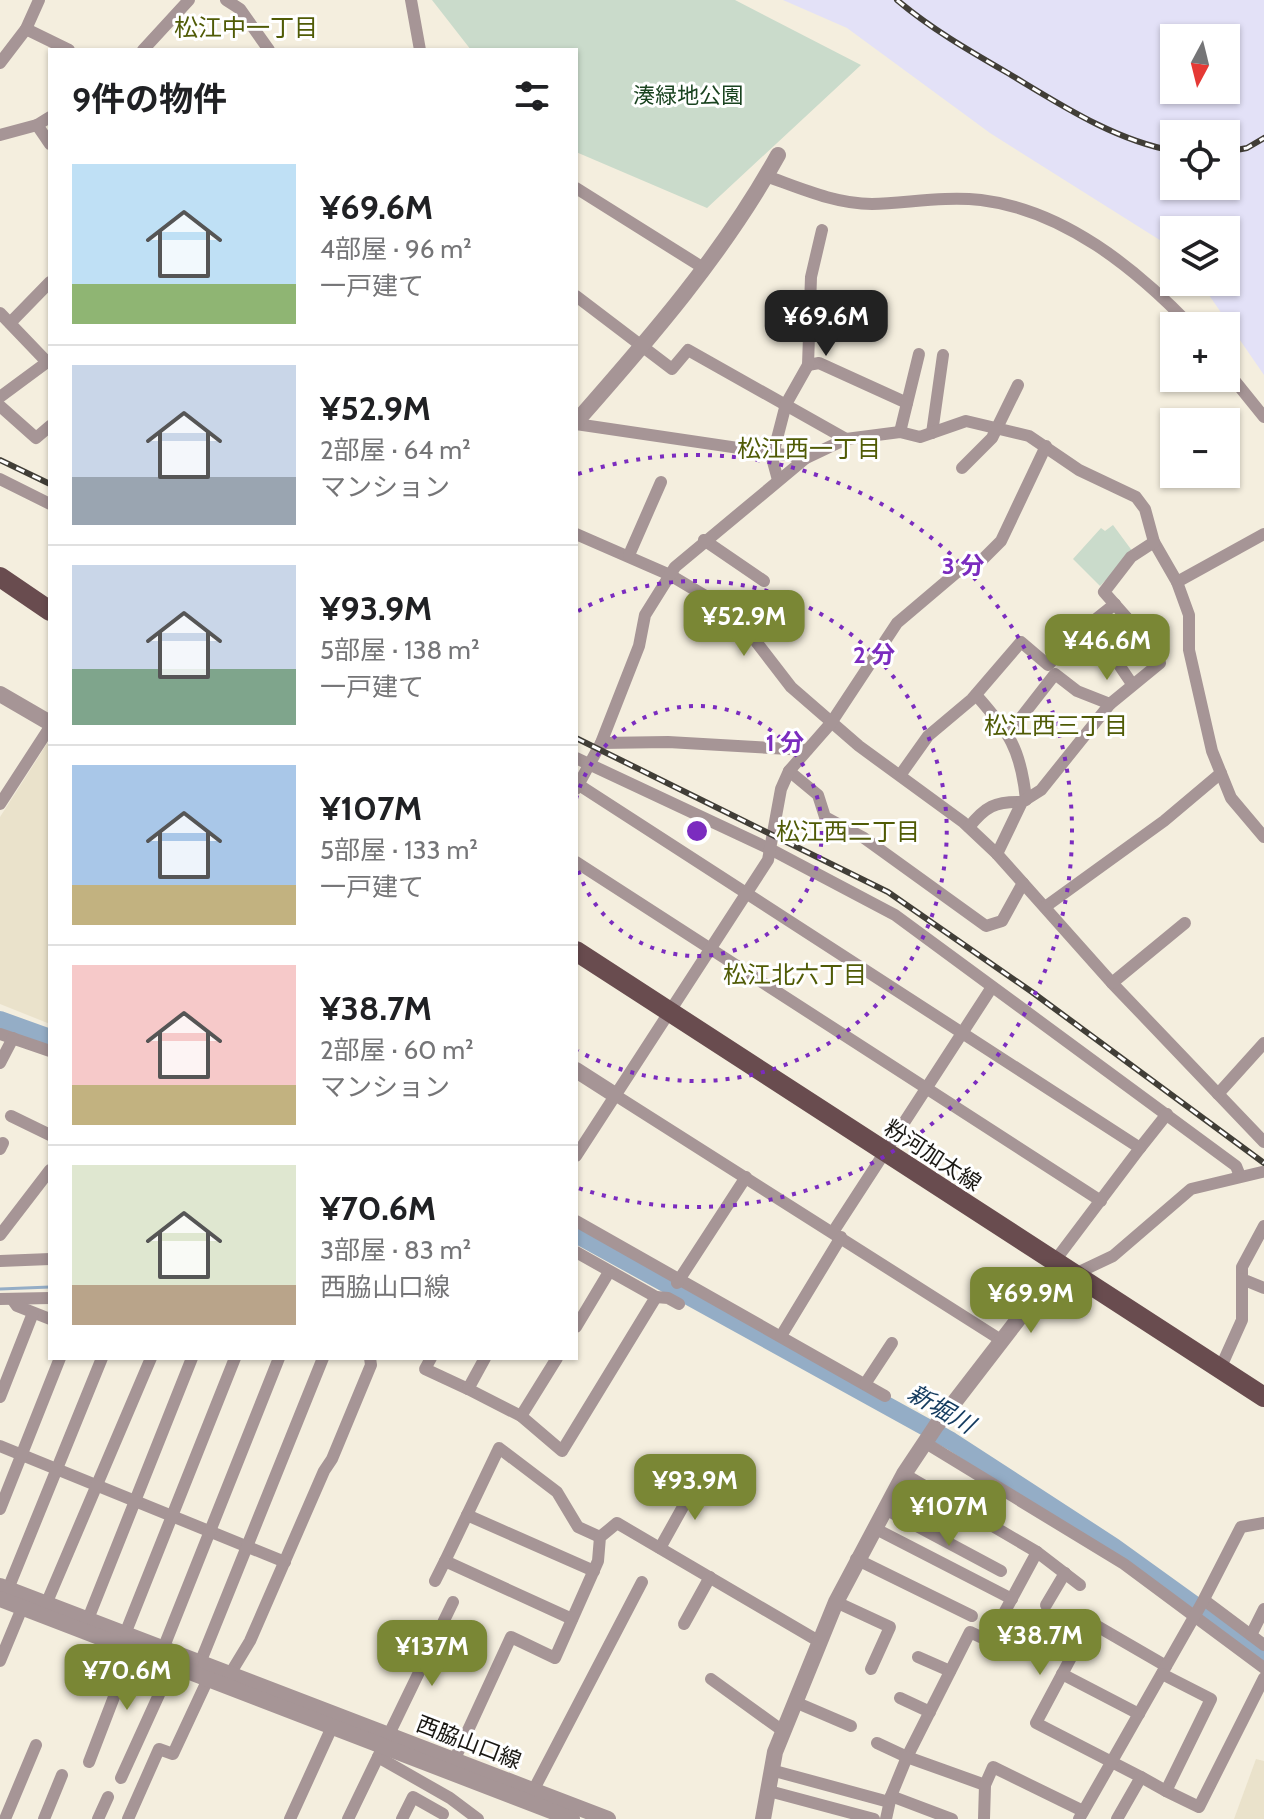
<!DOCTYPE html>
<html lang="ja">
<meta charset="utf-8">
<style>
:root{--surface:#fff;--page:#f2f2f2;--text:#202124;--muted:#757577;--line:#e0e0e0;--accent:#7a8735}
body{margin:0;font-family:Cabin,"Noto Sans JP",sans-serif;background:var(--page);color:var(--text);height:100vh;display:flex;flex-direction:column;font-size:30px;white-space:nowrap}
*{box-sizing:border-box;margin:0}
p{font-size:26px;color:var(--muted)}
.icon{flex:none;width:44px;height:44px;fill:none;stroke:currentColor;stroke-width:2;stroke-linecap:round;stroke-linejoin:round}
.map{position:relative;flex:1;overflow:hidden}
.drawer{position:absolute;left:48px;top:48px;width:530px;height:1312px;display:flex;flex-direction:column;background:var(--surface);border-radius:0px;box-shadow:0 2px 6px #0004}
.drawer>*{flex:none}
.needle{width:52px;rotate:187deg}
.buttons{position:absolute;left:1160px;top:24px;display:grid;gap:16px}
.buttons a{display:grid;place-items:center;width:80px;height:80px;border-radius:0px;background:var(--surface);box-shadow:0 2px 6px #0004;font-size:40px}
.price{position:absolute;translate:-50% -68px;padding:0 18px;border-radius:16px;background:var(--accent);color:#fff;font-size:26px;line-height:52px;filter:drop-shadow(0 2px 4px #0008)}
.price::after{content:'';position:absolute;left:50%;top:48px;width:24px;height:18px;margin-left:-12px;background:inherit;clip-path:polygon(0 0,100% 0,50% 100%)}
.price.current{background:#222;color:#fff}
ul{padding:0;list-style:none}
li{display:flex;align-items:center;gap:24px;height:200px;padding:0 24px}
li+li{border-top:2px solid var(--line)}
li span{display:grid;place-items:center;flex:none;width:224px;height:160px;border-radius:0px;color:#555}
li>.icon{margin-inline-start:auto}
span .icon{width:96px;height:96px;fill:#fffc;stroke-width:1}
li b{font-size:34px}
h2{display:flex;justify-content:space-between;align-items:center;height:96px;padding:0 24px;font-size:34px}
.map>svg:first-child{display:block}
</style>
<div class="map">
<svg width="1264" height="1819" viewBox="0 0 1264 1819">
<rect width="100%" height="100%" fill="#f4eede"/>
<!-- industrial -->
<path fill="#e3e1f7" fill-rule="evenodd" d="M783,0H1264V375L1200,282H1226V230H1174V249L990,133L847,28ZM1174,38H1226V90H1174ZM1174,134H1226V186H1174Z"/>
<!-- built -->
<g fill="#eae2cb">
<path d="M50,739V1024L0,1004V817Z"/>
<path d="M1256,1759L1264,1761V1819H1234Z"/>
</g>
<!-- green -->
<g fill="#cadbcb">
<path d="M432,0H735L861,65L707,208L576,152V50H471Z"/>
<path d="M1113,525L1133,552L1100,586L1073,559L1101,528L1105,531Z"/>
</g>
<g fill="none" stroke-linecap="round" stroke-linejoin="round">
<!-- stream -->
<path stroke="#94adc6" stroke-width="3" d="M0,1289L50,1287"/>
<!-- river -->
<g stroke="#94adc6" stroke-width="18">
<path d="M0,1020L50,1038"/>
<path d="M576,1234L951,1441L1114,1547L1264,1655"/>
</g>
<!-- minor -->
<g stroke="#a69596" stroke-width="12">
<path d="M226,0L240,9L269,50"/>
<path d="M411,0L420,50"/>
<path d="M26,29L69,50"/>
<path d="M143,50L189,0"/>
<path d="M0,63L26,29L39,0"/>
<path d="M37,125L50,144"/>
<path d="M0,135L37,125L50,117"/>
<path d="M766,176C800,188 835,204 872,204C908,203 944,196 981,200C1064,210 1135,268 1191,326"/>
<path d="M576,188L705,269"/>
<path d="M576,296L672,369L688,350L846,439"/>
<path d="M0,313L46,361"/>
<path d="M10,323L50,282"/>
<path d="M808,365L819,363L907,403"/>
<path d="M1226,370L1264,417"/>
<path d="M0,397L50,360"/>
<path d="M0,406L36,438L50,426"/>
<path d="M576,424L806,458"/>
<path d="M900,432L919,354"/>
<path d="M932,433L943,355"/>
<path d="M962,468L992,438L1018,385"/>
<path d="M0,479L50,504"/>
<path d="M778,480L772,458L786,404L808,365L811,277L822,230"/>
<path d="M576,534L670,575L734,613L791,687L859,746L963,822L997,854L1112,983L1264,1142"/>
<path d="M704,540L764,581"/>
<path d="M629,555L661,482"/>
<path d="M1177,582L1264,534"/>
<path d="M1126,617L1109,650L1132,684"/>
<path d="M976,695C1009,732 1021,749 1026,800"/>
<path d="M1009,733L1055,674L1077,691L1110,704"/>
<path d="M601,743L668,742L807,750"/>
<path d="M576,758L772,850L895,915L1236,1166L1240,1176"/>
<path d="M789,771L818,795L825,817L864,838L986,926L1002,921L1023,883"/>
<path d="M901,774L928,736L972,699L1021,642L1048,665L1081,631L1115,604"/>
<path d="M579,785L1140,1148L1167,1114"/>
<path d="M576,789L601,743L639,646L645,615L675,567L806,458L846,439L900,432L920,437L966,421L1029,436L1079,470L1136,497L1145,509L1154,542L1177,582L1189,615V650L1212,751L1231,798L1264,837"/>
<path d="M0,804L50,727"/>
<path d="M969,827C985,807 995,801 1022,802"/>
<path d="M997,854L1022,802L1041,790L1110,704L1160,663L1141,634L1104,592L1131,557L1154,542"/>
<path d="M576,862L1101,1201"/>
<path d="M1045,907L1164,821L1221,773"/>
<path d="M1112,983L1185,923"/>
<path d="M0,1034L50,1051"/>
<path d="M0,1063L13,1038"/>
<path d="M1218,1094L1264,1043"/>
<path d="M615,1095L1001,1340"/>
<path d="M11,1116L50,1135"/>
<path d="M0,1149L3,1143"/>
<path d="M576,1156L768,860L781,789L789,771L831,723L897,623L956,573L982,560L1001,541L1046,446"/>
<path d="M576,1221L885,1396"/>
<path d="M1264,1226L1242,1267V1279L1264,1288"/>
<path d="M833,1232L992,987"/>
<path d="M0,1235L50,1170"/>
<path d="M0,1261L50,1259"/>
<path d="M1054,1262L1140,1148"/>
<path d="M1073,1275L1113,1256L1191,1189L1262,1172"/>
<path d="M677,1283L746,1177"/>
<path d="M656,1297L668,1298L679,1304"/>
<path d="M0,1299L50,1298"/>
<path d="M12,1299L17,1306L50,1319"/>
<path d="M576,1327L609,1272"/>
<path d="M781,1336L841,1237"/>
<path d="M431,1358L425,1369L468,1389L485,1358"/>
<path d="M1220,1369L1242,1320V1279"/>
<path d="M865,1384L892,1343"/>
<path d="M468,1389L521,1416L557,1358"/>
<path d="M0,1397L33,1313"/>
<path d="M521,1416L562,1451L656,1297L576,1252"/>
<path d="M924,1442L1124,1564L1264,1668"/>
<path d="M0,1446L285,1562"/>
<path d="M0,1509L60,1358"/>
<path d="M885,1509L1001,1571"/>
<path d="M467,1515L499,1448L557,1492L578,1527L600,1537"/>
<path d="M874,1528L1012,1599"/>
<path d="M660,1548L699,1478"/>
<path d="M1037,1552L1080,1585"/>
<path d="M856,1559L972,1616"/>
<path d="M445,1561L467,1515L594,1571"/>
<path d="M435,1581L445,1561L572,1619"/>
<path d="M8,1589L102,1358"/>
<path d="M1204,1600L1264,1645"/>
<path d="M836,1602L890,1627L871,1669"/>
<path d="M1046,1605L1065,1573"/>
<path d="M44,1609L151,1358"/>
<path d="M88,1619L192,1358"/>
<path d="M684,1624L710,1577"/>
<path d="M125,1634L235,1358"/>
<path d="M1251,1635L1264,1609"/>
<path d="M163,1649L279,1358"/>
<path d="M918,1657L950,1671"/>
<path d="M0,1661L22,1608"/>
<path d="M200,1663L323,1358"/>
<path d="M1062,1674L1139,1714"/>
<path d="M227,1679L250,1641L324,1471L332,1459L371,1365L370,1358"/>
<path d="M711,1679L783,1731"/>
<path d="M900,1698L930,1712"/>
<path d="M795,1702L851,1726"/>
<path d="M877,1743L907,1757L970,1632L989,1641L1037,1552L904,1474"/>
<path d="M378,1757L450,1798L478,1819"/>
<path d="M89,1762L132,1650"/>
<path d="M452,1765L511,1637L555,1658L598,1561L600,1537L617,1523L820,1642"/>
<path d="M771,1770L889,1802"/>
<path d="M1141,1777L1036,1723L1090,1622L1166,1666"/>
<path d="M121,1778L172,1666"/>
<path d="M533,1791L642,1582"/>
<path d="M769,1791L874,1819"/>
<path d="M1166,1791L1199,1807L1264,1678"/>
<path d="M891,1796L952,1819"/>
<path d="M5,1819L36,1745"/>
<path d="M44,1819L62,1775"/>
<path d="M98,1819L108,1797"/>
<path d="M128,1819L159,1749L173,1754L208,1679"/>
<path d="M290,1819L332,1727"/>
<path d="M348,1819L453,1602"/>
<path d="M402,1819L413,1797L443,1814"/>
<path d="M886,1819L891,1796L907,1757L985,1785"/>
<path d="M984,1819L985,1785L993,1767L1083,1811"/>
<path d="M1079,1819L1202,1603L1241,1527L1264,1523"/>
<path d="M1117,1819L1141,1777L1166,1791L1211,1699L1162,1674"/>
</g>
<!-- tertiary -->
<g stroke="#a69596" stroke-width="16">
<path d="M576,422C650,338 724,253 778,155"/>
<path d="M0,694L50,723"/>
<path d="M576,1070L615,1095"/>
<path d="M0,1586L608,1819"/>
<path d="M0,1599L572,1819"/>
<path d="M763,1819L775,1752L836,1602L904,1474L936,1426L1030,1304L1057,1282L1073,1275"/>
</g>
<!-- primary -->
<g stroke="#694c4f" stroke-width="20">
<path d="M0,577L50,611"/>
<path d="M576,951L1264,1397"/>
</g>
<defs>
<g id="rail">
<path d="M897,0C930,28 968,50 1006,72C1058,103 1113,140 1174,151"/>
<path d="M1226,152L1247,148L1264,138"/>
<path d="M0,460L50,484"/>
<path d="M576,738L888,892L1032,992L1264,1163"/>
</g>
</defs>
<!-- rail casing -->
<use href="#rail" stroke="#413e37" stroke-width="6"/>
<!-- rail -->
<use href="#rail" stroke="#fff" stroke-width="3" stroke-dasharray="9" stroke-linecap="butt"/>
</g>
<!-- distance rings -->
<g fill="none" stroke="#7b2cbf" stroke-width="4" stroke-dasharray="4 8">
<path d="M576 799A125 125 0 1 1 576 863"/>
<path d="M578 611A250 250 0 1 1 578 1051"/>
<path d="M578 474A376 376 0 1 1 578 1188"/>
</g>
<g text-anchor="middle" stroke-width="6" stroke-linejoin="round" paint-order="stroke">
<!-- park labels -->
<g font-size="22" fill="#1a4320" stroke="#fff">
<text x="688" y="103">湊緑地公園</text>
</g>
<!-- street labels -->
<g font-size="22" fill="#191712" stroke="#fff">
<text transform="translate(933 1155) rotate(33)" y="8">粉河加太線</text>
<text transform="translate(469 1742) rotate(21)" y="8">西脇山口線</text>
</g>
<!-- neighbourhood labels -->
<g font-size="24" fill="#505b06" stroke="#fff">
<text x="246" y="36">松江中一丁目</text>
<text x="809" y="457">松江西一丁目</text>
<text x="1056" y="734">松江西三丁目</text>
<text x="848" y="840">松江西二丁目</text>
<text x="795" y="983">松江北六丁目</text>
</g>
<!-- water labels -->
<g font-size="24" font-style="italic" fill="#143b5f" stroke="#fff">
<text transform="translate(941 1409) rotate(30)" y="8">新堀川</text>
</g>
</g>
<circle cx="697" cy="831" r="12" fill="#7b2cbf" stroke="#fff" stroke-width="4"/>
<g font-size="24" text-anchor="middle" font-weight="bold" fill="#7b2cbf" stroke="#fff" stroke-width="6" stroke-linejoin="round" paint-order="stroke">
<text x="963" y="574">3 分</text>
<text x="874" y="663">2 分</text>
<text x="785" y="751">1 分</text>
</g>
</svg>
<div class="buttons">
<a><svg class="needle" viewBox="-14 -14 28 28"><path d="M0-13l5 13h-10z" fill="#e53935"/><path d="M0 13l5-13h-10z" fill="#757577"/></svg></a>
<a><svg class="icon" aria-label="locate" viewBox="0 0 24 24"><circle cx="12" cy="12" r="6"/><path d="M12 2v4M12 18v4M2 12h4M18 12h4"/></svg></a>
<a><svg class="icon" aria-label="layers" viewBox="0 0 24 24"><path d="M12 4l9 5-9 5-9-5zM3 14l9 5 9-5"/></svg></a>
<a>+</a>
<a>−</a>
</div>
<b class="price current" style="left:826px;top:358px">¥69.6M</b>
<b class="price" style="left:744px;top:658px">¥52.9M</b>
<b class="price" style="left:1107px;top:682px">¥46.6M</b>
<b class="price" style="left:1031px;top:1335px">¥69.9M</b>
<b class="price" style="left:695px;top:1522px">¥93.9M</b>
<b class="price" style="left:949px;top:1548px">¥107M</b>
<b class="price" style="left:1040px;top:1677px">¥38.7M</b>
<b class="price" style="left:432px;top:1688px">¥137M</b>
<b class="price" style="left:127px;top:1712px">¥70.6M</b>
<section class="drawer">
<h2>9件の物件<svg class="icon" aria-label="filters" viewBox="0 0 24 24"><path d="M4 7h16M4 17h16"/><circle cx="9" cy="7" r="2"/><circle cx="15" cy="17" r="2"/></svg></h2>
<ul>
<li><span style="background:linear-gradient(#bfe0f5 75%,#8fb573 0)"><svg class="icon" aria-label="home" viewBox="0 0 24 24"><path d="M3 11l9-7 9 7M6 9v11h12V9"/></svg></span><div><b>¥69.6M</b><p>4部屋 · 96 m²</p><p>一戸建て</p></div></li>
<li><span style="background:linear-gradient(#c9d6e8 70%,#9aa5b1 0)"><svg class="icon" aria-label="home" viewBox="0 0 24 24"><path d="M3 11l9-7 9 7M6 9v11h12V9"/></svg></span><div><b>¥52.9M</b><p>2部屋 · 64 m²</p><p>マンション</p></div></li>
<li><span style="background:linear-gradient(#c9d6e8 65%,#7fa58c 0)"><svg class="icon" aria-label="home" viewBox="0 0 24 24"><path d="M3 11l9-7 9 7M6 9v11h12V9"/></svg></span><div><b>¥93.9M</b><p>5部屋 · 138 m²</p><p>一戸建て</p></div></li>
<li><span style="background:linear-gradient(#a9c7e8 75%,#c2b280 0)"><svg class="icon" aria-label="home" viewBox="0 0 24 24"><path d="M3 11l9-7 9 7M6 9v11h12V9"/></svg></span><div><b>¥107M</b><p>5部屋 · 133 m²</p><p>一戸建て</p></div></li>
<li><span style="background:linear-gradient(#f6c9c9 75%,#c2b280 0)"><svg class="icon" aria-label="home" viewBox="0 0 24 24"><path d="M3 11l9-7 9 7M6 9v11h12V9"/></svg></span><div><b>¥38.7M</b><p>2部屋 · 60 m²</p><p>マンション</p></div></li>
<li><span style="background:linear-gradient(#dfe7d0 75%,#b9a48a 0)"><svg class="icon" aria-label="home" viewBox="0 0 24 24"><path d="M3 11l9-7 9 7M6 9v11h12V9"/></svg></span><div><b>¥70.6M</b><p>3部屋 · 83 m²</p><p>西脇山口線</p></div></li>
</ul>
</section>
</div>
